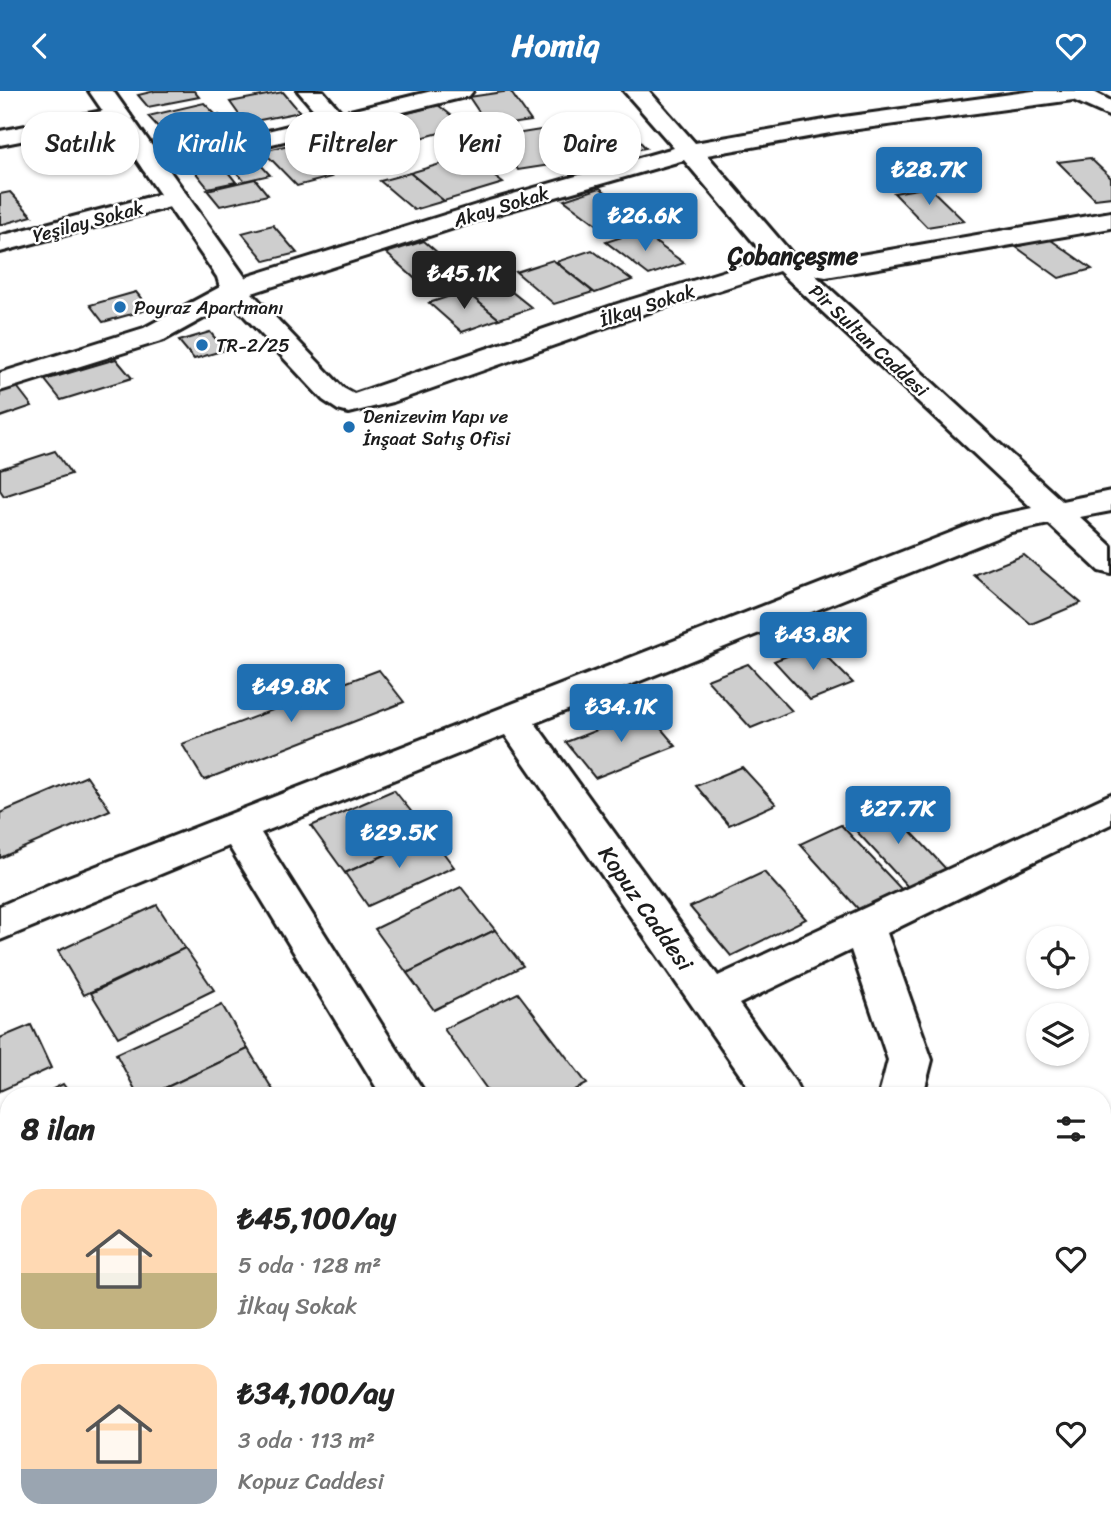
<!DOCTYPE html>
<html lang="tr">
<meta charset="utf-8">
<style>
:root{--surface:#fff;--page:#f6f6f6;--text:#222;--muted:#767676;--accent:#1f6fb2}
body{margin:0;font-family:Sriracha,sans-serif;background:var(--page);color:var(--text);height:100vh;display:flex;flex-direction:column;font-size:26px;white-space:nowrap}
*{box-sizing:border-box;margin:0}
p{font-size:23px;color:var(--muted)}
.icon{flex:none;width:38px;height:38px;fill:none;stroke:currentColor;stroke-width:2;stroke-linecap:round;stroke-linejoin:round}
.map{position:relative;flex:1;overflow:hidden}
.drawer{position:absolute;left:0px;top:996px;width:1111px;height:450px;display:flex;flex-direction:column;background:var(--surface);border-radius:28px 28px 0 0;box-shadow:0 2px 5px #0004}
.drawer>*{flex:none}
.banner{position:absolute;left:21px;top:21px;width:700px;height:63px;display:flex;gap:14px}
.controls{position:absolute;left:1026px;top:835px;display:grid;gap:14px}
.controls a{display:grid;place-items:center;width:63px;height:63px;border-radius:50%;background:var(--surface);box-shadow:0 2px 5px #0004;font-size:35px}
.price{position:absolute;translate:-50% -60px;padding:0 16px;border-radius:7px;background:var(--accent);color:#fff;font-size:23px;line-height:46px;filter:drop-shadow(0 2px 4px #0008)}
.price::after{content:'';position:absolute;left:50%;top:42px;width:21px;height:16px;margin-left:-10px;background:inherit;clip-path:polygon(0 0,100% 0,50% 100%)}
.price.current{background:#222;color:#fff}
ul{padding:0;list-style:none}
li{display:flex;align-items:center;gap:21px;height:175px;padding:0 21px}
li span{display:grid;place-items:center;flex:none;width:196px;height:140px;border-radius:21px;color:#555}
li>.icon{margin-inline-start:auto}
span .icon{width:84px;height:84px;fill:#fffc;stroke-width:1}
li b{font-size:30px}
h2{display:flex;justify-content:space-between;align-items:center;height:84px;padding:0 21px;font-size:30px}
.tag{padding:0 24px;border-radius:28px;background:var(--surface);box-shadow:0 2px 5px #0004;font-size:24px;line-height:63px}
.tag.current{background:var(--accent);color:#fff}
header{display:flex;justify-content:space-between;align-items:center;height:91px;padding:0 21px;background:var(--accent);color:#fff;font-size:32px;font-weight:700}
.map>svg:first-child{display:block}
</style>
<header><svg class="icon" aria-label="back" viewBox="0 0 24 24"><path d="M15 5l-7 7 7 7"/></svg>Homiq<svg class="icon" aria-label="heart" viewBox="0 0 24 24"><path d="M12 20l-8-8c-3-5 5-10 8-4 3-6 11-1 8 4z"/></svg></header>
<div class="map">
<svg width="1111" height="1444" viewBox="0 0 1111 1444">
<rect width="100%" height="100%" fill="#fff"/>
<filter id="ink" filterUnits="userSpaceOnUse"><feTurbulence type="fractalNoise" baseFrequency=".0143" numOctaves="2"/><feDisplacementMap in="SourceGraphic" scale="14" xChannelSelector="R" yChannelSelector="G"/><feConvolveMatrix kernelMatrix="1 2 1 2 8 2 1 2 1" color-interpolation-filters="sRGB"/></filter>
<g filter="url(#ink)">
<!-- building -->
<g fill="#cecece" stroke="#1c1c1c" stroke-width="2">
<path d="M155,0H194L199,6L148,16L138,4Z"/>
<path d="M510,0L531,30L489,36L469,6Z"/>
<path d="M283,1L300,21L245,32L230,11Z"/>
<path d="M204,12L216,24L159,37L148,25Z"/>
<path d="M438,14L465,35L399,53L373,31Z"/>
<path d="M219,24L232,40L172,53L159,37Z"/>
<path d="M618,28L646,57L591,68L563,38Z"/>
<path d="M540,39L563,72L518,79L497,46Z"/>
<path d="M297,52L331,86L297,95L263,60Z"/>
<path d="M250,62L270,84L244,90L225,68Z"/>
<path d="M467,65L503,92L444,110L410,82Z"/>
<path d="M1090,67L1111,87V106L1095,108L1058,71Z"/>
<path d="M219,70L236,91L208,97L191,76Z"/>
<path d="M410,82L444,110L414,119L380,90Z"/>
<path d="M255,88L268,104L220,115L207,99Z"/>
<path d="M929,96L964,130L927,136L894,102Z"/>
<path d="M600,97L639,126L603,138L564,109Z"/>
<path d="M10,101L32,125L0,134V103Z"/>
<path d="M273,134L297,162L265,170L242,142Z"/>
<path d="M640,140L684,172L649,184L606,151Z"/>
<path d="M1048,147L1092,178L1059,187L1016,156Z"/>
<path d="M424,150L460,181L422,194L386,162Z"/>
<path d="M592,159L632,189L595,202L556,171Z"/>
<path d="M553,169L593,201L554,213L516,181Z"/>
<path d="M497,189L532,217L499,228L465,200Z"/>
<path d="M465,200L499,228L462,241L429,212Z"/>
<path d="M136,201L150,218L103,231L90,214Z"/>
<path d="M210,241L225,259L194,268L179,250Z"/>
<path d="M116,268L132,287L61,309L45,289Z"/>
<path d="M15,293L32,315L0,326V298Z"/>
<path d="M55,360L71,383L4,405L0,399V378Z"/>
<path d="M1024,464L1081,512L1031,533L974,484Z"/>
<path d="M815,554L853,592L810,609L774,570Z"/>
<path d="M748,573L792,620L751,637L707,589Z"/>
<path d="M379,579L404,611L204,689L182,653Z"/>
<path d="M646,620L676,655L595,687L566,651Z"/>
<path d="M742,676L776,713L729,734L696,695Z"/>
<path d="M87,685L110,719L0,767V722Z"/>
<path d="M394,699L430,744L345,782L311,735Z"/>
<path d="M886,714L947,779L909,797L848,731Z"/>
<path d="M841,734L903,800L861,821L800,753Z"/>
<path d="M430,744L454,776L368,815L345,782Z"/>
<path d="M764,781L806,828L731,865L690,816Z"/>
<path d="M461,796L495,839L407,882L375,838Z"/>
<path d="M157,814L185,857L84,904L58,860Z"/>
<path d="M495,839L523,875L434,919L407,882Z"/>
<path d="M185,857L214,899L118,946L91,902Z"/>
<path d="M518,902L587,993L565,1004H491L444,938Z"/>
<path d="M222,914L248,958L150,1004H138L116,963Z"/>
<path d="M31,934L51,977L0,1000V947Z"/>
<path d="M248,958L276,1004H150Z"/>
<path d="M63,993L71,1004H41Z"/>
<path d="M9,1022V1081L0,1086V1027Z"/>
<path d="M9,1081V1135L0,1119V1086Z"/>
<path d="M389,1437H511L499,1444H393Z"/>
<path d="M511,1437H547L551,1444H499Z"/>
<path d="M677,1437H756L746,1444H682Z"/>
<path d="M756,1437H825L830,1444H746Z"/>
</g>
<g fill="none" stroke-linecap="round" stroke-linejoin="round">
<defs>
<g id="minor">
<path d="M298,0H323L342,22L432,0H473L469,5L153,82L144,80L141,75L144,70L321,27Z"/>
<path d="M624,0H649L695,52L836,27L1033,0H1092L1111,10V26L1073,9L836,41L707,64L793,164L826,170L1111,121V137L826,186L815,184L1062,410L1111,400V420L1080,426L1111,455V483L1099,480L1049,433L1011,441L535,632L718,885L1111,703V733L887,842L932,969L923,1004H879L888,969L851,859L739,913L795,991L801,1004H754L505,644L261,742L426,1004H381L229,755L0,849V815L53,792L991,426L1032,417L779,180L637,225L393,311L349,322L338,319L323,309L220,199L224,193L489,110L674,57ZM684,69L767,167L617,213L354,303L343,297L252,202L507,120Z"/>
<path d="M118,17L126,19L130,24L126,29L0,54V40Z"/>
<path d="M176,99L185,102L189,107L185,112L0,161V145Z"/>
<path d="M1102,1416L1111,1424V1444H1064L1061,1437H1102Z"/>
<path d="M180,1437H243L240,1444H177Z"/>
<path d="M612,1437H668L671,1444H615Z"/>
</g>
<g id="tertiary">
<path d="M89,0H113L245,186L248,199L244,205L164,249L0,300V282L144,237L220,196L217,186Z"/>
<path d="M0,1252L9,1255V1319L0,1316Z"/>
<path d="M47,1437H101L104,1444H50Z"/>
</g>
</defs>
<!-- minor casing -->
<use href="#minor" stroke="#1c1c1c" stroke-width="6"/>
<!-- tertiary casing -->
<use href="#tertiary" stroke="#1c1c1c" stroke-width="6"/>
<!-- minor -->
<use href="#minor" fill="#fff" fill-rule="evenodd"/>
<!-- tertiary -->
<use href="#tertiary" fill="#fff" fill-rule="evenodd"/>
</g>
</g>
<!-- markers -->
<g fill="#1f6fb2" stroke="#fff" stroke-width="2.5">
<circle cx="120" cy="216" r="7"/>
<circle cx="202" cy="254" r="7"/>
<circle cx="349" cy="336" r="7"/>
</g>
<g text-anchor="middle" stroke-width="5" stroke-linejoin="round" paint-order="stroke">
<!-- far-street labels -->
<g font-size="19" fill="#1c1c1c" stroke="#fff">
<text transform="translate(501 115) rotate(-17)" y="7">Akay Sokak</text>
<text transform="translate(88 130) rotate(-15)" y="7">Yeşilay Sokak</text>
<text transform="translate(647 214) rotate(-18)" y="7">İlkay Sokak</text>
<text transform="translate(869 249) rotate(43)" y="7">Pir Sultan Caddesi</text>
</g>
<!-- far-poi labels -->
<g font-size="19" fill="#1c1c1c" stroke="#fff" text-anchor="start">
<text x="134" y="223">Poyraz Apartmanı</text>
<text x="216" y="261">TR-2/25</text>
<text x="363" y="332">Denizevim Yapı ve<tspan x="363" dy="22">İnşaat Satış Ofisi</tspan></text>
</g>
<!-- street labels -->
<g font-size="23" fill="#1c1c1c" stroke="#fff">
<text transform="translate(646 817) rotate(55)" y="8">Kopuz Caddesi</text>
</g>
<!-- far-district labels -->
<g font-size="24" font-weight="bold" fill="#1c1c1c" stroke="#fff">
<text x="793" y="173">Çobançeşme</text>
</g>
</g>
</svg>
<div class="controls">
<a><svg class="icon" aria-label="locate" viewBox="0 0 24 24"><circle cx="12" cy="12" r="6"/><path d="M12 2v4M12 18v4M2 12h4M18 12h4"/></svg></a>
<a><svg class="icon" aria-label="layers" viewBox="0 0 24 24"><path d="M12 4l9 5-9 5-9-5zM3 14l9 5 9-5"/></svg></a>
</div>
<b class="price" style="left:929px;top:116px">₺28.7K</b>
<b class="price" style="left:645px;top:162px">₺26.6K</b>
<b class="price current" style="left:464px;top:220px">₺45.1K</b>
<b class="price" style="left:813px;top:581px">₺43.8K</b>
<b class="price" style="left:291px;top:633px">₺49.8K</b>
<b class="price" style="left:621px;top:653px">₺34.1K</b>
<b class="price" style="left:898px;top:755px">₺27.7K</b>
<b class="price" style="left:399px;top:779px">₺29.5K</b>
<div class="banner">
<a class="tag">Satılık</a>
<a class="tag current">Kiralık</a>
<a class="tag">Filtreler</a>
<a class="tag">Yeni</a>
<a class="tag">Daire</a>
</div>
<section class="drawer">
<h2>8 ilan<svg class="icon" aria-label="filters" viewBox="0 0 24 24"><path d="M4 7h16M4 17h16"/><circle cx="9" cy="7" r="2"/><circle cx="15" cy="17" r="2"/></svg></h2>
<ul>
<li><span style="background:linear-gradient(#ffd9b3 60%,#c2b280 0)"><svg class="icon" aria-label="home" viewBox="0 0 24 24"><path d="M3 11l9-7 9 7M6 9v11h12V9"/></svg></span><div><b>₺45,100/ay</b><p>5 oda · 128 m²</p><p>İlkay Sokak</p></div><svg class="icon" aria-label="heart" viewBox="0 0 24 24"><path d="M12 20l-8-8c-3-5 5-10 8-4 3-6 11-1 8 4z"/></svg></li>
<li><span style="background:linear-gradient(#ffd9b3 75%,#9aa5b1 0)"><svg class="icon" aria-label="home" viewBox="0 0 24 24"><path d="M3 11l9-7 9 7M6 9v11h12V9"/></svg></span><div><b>₺34,100/ay</b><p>3 oda · 113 m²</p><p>Kopuz Caddesi</p></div><svg class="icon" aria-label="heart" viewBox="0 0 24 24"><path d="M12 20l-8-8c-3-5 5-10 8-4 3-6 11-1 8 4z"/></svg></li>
</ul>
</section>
</div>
